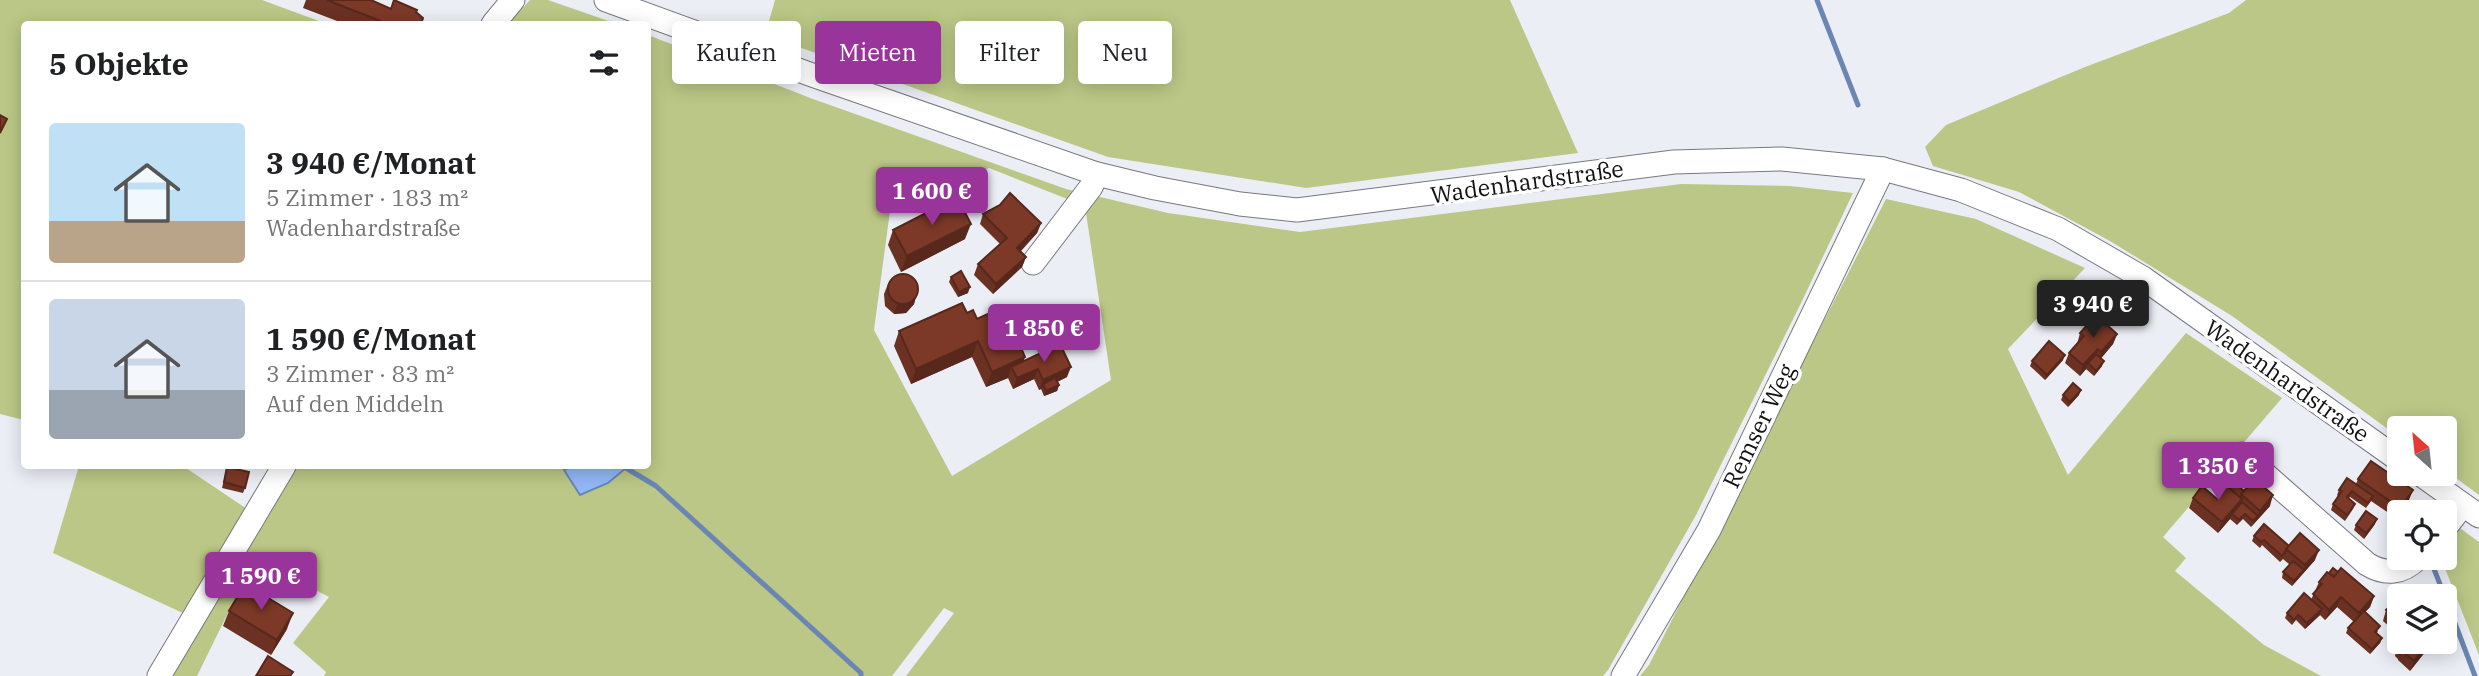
<!DOCTYPE html>
<html lang="de">
<meta charset="utf-8">
<style>
:root{--surface:#fff;--page:#f6f6f6;--text:#202124;--muted:#757577;--line:#e0e0e0;--accent:#99359a}
body{margin:0;font-family:"IBM Plex Serif",serif;background:var(--page);color:var(--text);height:100vh;display:flex;flex-direction:column;font-size:26px;white-space:nowrap}
*{box-sizing:border-box;margin:0}
p{font-size:23px;color:var(--muted)}
.icon{flex:none;width:38px;height:38px;fill:none;stroke:currentColor;stroke-width:2;stroke-linecap:round;stroke-linejoin:round}
.map{position:relative;flex:1;overflow:hidden}
.panel{position:absolute;left:21px;top:21px;width:630px;height:448px;display:flex;flex-direction:column;background:var(--surface);border-radius:7px;box-shadow:0 4px 18px #0003}
.panel>*{flex:none}
.guide{position:absolute;left:672px;top:21px;width:665px;height:63px;display:flex;gap:14px}
.needle{width:46px;rotate:333deg}
.controls{position:absolute;left:2387px;top:416px;display:grid;gap:14px}
.controls a{display:grid;place-items:center;width:70px;height:70px;border-radius:7px;background:var(--surface);box-shadow:0 4px 18px #0003;font-size:35px}
.price{position:absolute;translate:-50% -60px;padding:0 16px;border-radius:7px;background:var(--accent);color:#fff;font-size:23px;line-height:46px;filter:drop-shadow(0 2px 4px #0008)}
.price::after{content:'';position:absolute;left:50%;top:42px;width:21px;height:16px;margin-left:-10px;background:inherit;clip-path:polygon(0 0,100% 0,50% 100%)}
.price.on{background:#222;color:#fff}
ul{padding:0;list-style:none}
li{display:flex;align-items:center;gap:21px;height:175px;padding:0 28px}
li+li{border-top:2px solid var(--line)}
li span{display:grid;place-items:center;flex:none;width:196px;height:140px;border-radius:7px;color:#555}
li>.icon{margin-inline-start:auto}
span .icon{width:84px;height:84px;fill:#fffc;stroke-width:1}
li b{font-size:30px}
h2{display:flex;justify-content:space-between;align-items:center;height:84px;padding:0 28px;font-size:30px}
.tag{padding:0 24px;border-radius:7px;background:var(--surface);box-shadow:0 4px 18px #0003;font-size:24px;line-height:63px}
.tag.on{background:var(--accent);color:#fff}
.map>svg:first-child{display:block}
</style>
<div class="map">
<svg width="2479" height="676" viewBox="0 0 2479 676">
<rect width="100%" height="100%" fill="#eceef6"/>
<!-- green -->
<g fill="#bbc786" fill-rule="evenodd">
<path d="M0,0H262L327,24H24V420L0,414Z"/>
<path d="M530,0H548L617,24H508Z"/>
<path d="M775,0H1510L1578,153L1306,188L1108,157L765,35Z"/>
<path d="M2246,0H2479V495L2445,470V429H2399V437L2232,316L2110,241L2019,192L1933,166L1925,147L1946,125L2085,67L2229,13Z"/>
<path d="M648,35L813,99L1066,189L1168,213L1300,232L1681,184L1790,186L1853,193L1802,301L1696,515L1608,670L1603,676H906L954,613L944,608L892,676H324L326,672L293,643L329,597L255,558L197,676H172L296,466H648ZM989,168L1085,206L1111,380L952,476L874,330L890,211Z"/>
<path d="M1886,199L1976,219L2085,268L2008,349L2068,475L2186,333L2282,398L2163,537L2186,558L2175,571L2264,645L2321,676H1640L1649,665Z"/>
<path d="M79,466H187L186,468L247,509L185,614L53,553Z"/>
<path d="M2457,526L2479,542V655L2441,558H2445V540Z"/>
</g>
<!-- water -->
<path fill="#91b7f5" stroke="#6b86b2" stroke-width="2" d="M572,466H624L626,468L608,483L580,495L564,470Z"/>
<g fill="none" stroke-linecap="round" stroke-linejoin="round">
<!-- stream -->
<g stroke="#6b86b2" stroke-width="5">
<path d="M1817,0L1858,105"/>
<path d="M626,468L656,486L861,673V676"/>
<path d="M2434,569L2445,597"/>
<path d="M2445,597L2475,676"/>
</g>
<defs>
<g id="minor">
<path d="M606,0L812,75L1097,174L1155,188L1240,204L1297,210L1674,162L1782,159L1883,169L1961,190L2058,229L2143,278L2399,460"/>
<path d="M493,24L513,0"/>
<path d="M1033,263L1091,187L1097,174"/>
<path d="M2242,454L2367,564C2385,575 2402,574 2418,558"/>
<path d="M2420,474L2479,516"/>
<path d="M2445,528L2463,505"/>
<path d="M159,676L284,466"/>
<path d="M1623,676L1709,530L1883,169"/>
</g>
</defs>
<!-- minor casing -->
<use href="#minor" stroke="#787980" stroke-width="25"/>
<!-- minor -->
<use href="#minor" stroke="#fff" stroke-width="23"/>
</g>
<!-- wall -->
<g fill="#6b3122">
<path d="M306,0H371L391,9L416,12L421,24H422H345L303,8Z"/>
<path d="M983,214L1041,223L1037,233L1020,251L1026,257L1022,267L993,294L974,275L978,264L1000,244L980,224Z"/>
<path d="M893,230L965,239L901,272L888,245Z"/>
<path d="M951,277L968,293L958,297L949,282Z"/>
<path d="M888,284L917,293L914,304L906,313L894,314L885,306L884,294Z"/>
<path d="M967,313L977,319L1024,361L1054,347L1044,329L1046,324L1070,337L1068,342L1061,346L1067,377L1057,382L1059,385L1057,391L1044,396L1041,389L1039,390L1034,379L1013,389L1008,378L986,387L972,357L911,384L894,346L899,331Z"/>
<path d="M2080,333L2117,334L2113,344L2101,358L2102,366L2094,376L2086,369L2080,376L2065,363L2069,353L2077,344Z"/>
<path d="M2063,360L2045,380L2030,366L2032,361Z"/>
<path d="M2063,395H2079L2068,407L2061,400Z"/>
<path d="M227,467L245,488L243,493L222,488Z"/>
<path d="M2358,479L2409,500L2396,518L2371,501L2366,508L2350,497L2348,499L2355,504L2353,509L2345,521L2331,510L2333,504L2338,496L2337,495L2339,490L2356,484Z"/>
<path d="M2218,485L2244,491L2270,506L2251,527L2243,519L2237,525L2230,519L2218,533L2189,508L2193,498L2217,499L2220,494L2216,491Z"/>
<path d="M2375,524L2364,539L2354,530L2356,525Z"/>
<path d="M2254,536L2289,546L2315,560L2292,586L2282,578L2283,572L2290,565L2283,559L2280,562L2262,545L2260,548L2252,541Z"/>
<path d="M2338,572L2374,596L2370,607L2365,612L2378,632L2376,633L2382,638L2380,643L2370,654L2346,633L2348,628L2354,622L2337,607L2325,620L2320,615L2305,629L2296,620L2292,625L2285,618L2287,613L2311,600L2319,582L2329,573Z"/>
<path d="M2399,604V635L2383,621L2386,610Z"/>
<path d="M229,611L287,629L271,655L223,626Z"/>
<path d="M2433,642L2410,671L2398,660V659L2395,656L2396,651Z"/>
</g>
<!-- shaded-wall -->
<g fill="#57281b">
<path d="M1041,223L1037,233L1014,259L1017,248Z"/>
<path d="M971,224L965,239L901,272L907,256Z"/>
<path d="M1026,257L1022,267L993,294L996,284Z"/>
<path d="M970,287L968,293L958,297L959,292Z"/>
<path d="M917,293L914,304L906,313L894,314L898,303Z"/>
<path d="M2117,334L2113,344L2098,362L2101,352Z"/>
<path d="M1070,337L1068,342L1055,349L1057,344Z"/>
<path d="M978,341L972,357L911,384L916,369Z"/>
<path d="M2098,349L2094,359L2088,363L2086,369L2080,376L2083,365Z"/>
<path d="M2065,355L2063,360L2045,380L2047,375Z"/>
<path d="M1025,357L1020,372L1011,367L1008,378L986,387L992,372Z"/>
<path d="M2104,361L2102,366L2094,376L2096,371Z"/>
<path d="M1071,367L1067,377L1045,388L1043,384L1041,389L1039,390L1043,380Z"/>
<path d="M1038,369L1034,379L1013,389L1017,378Z"/>
<path d="M1059,385L1057,391L1044,396L1046,391Z"/>
<path d="M2081,390L2079,395L2068,407L2070,402Z"/>
<path d="M2413,490L2409,500L2396,518L2400,508Z"/>
<path d="M2273,495L2270,506L2251,527L2260,511Z"/>
<path d="M2242,499L2238,510L2232,514L2230,519L2218,533L2222,522Z"/>
<path d="M2377,519L2375,524L2364,539L2366,533Z"/>
<path d="M2319,550L2315,560L2292,586L2294,581L2304,570L2305,565Z"/>
<path d="M2374,596L2370,607L2355,623L2359,613Z"/>
<path d="M2341,597L2337,607L2325,620L2329,610Z"/>
<path d="M2322,609L2320,615L2305,629L2307,623Z"/>
<path d="M293,613L287,629L271,655L277,640Z"/>
<path d="M2382,638L2380,643L2370,654L2372,649Z"/>
<path d="M2428,642H2433L2410,671L2414,661Z"/>
</g>
<!-- building -->
<g fill="#7c3927" stroke="#57281b" stroke-width="2">
<path d="M327,0H371L391,9L394,0L417,10L416,12L423,18L421,24H422H388Z"/>
<path d="M0,115L7,119L0,133Z"/>
<path d="M1010,193L1041,223L1017,248L1026,257L996,284L978,264L1007,238L983,214L1000,205Z"/>
<path d="M957,197L971,224L907,256L893,230Z"/>
<path d="M961,271L970,287L959,292L951,277Z"/>
<circle cx="903" cy="289" r="15"/>
<path d="M962,303L967,313L973,310L977,319L1003,307L1025,357L992,372L978,341L916,369L899,331Z"/>
<path d="M2096,315L2117,334L2101,352L2098,349L2083,365L2069,353L2084,336L2080,333Z"/>
<path d="M1059,317L1070,337L1057,344L1046,324Z"/>
<path d="M2049,341L2065,355L2047,375L2032,361Z"/>
<path d="M1060,344L1071,367L1043,380L1038,369L1017,378L1011,367Z"/>
<path d="M2096,354L2104,361L2096,371L2088,363Z"/>
<path d="M1055,378L1059,385L1046,391L1043,384Z"/>
<path d="M2073,383L2081,390L2070,402L2063,395Z"/>
<path d="M2371,461L2413,490L2400,508L2358,479Z"/>
<path d="M227,467L249,472L245,488L224,482Z"/>
<path d="M2226,476L2244,491L2240,498L2227,486L2223,490L2218,485Z"/>
<path d="M2347,478L2373,496L2368,503L2352,491L2347,497L2355,504L2347,515L2333,504L2342,491L2339,490Z"/>
<path d="M2255,479L2273,495L2260,511L2241,494Z"/>
<path d="M2202,486L2217,499L2227,486L2242,499L2222,522L2193,498Z"/>
<path d="M2242,502L2258,516L2253,521L2245,514L2239,520L2232,514Z"/>
<path d="M2366,511L2377,519L2366,533L2356,525Z"/>
<path d="M2264,524L2289,546L2282,556L2264,540L2261,542L2254,536Z"/>
<path d="M2300,533L2319,550L2305,565L2286,549Z"/>
<path d="M2293,561L2304,570L2294,581L2283,572Z"/>
<path d="M2333,568L2338,572L2334,577L2329,573Z"/>
<path d="M2341,568L2374,596L2359,613L2341,597L2329,610L2313,594L2322,584L2319,582L2327,572L2334,577Z"/>
<path d="M245,584L293,613L277,640L229,611Z"/>
<path d="M2304,593L2322,609L2307,623L2298,615L2294,620L2287,613Z"/>
<path d="M2395,601L2399,604V622L2386,610Z"/>
<path d="M2364,611L2380,626L2375,632L2382,638L2372,649L2348,628Z"/>
<path d="M2404,642H2408L2401,650L2400,654L2396,651Z"/>
<path d="M2408,642H2428L2414,661L2401,650Z"/>
<path d="M268,656L293,672L290,676H256Z"/>
</g>
<g text-anchor="middle" stroke-width="7" stroke-linejoin="round" paint-order="stroke">
<!-- street labels -->
<g font-size="23" fill="#121215" stroke="#fff">
<text transform="translate(1527 182) rotate(-8)" y="8">Wadenhardstraße</text>
<text transform="translate(2287 381) rotate(35)" y="8">Wadenhardstraße</text>
<text transform="translate(1759 426) rotate(-64)" y="8">Remser Weg</text>
</g>
</g>
</svg>
<div class="controls">
<a><svg class="needle" viewBox="-14 -14 28 28"><path d="M0-13l5 13h-10z" fill="#e53935"/><path d="M0 13l5-13h-10z" fill="#757577"/></svg></a>
<a><svg class="icon" aria-label="locate" viewBox="0 0 24 24"><circle cx="12" cy="12" r="6"/><path d="M12 2v4M12 18v4M2 12h4M18 12h4"/></svg></a>
<a><svg class="icon" aria-label="layers" viewBox="0 0 24 24"><path d="M12 4l9 5-9 5-9-5zM3 14l9 5 9-5"/></svg></a>
</div>
<b class="price" style="left:932px;top:227px">1 600 €</b>
<b class="price on" style="left:2093px;top:340px">3 940 €</b>
<b class="price" style="left:1044px;top:364px">1 850 €</b>
<b class="price" style="left:2218px;top:502px">1 350 €</b>
<b class="price" style="left:261px;top:612px">1 590 €</b>
<div class="guide">
<a class="tag">Kaufen</a>
<a class="tag on">Mieten</a>
<a class="tag">Filter</a>
<a class="tag">Neu</a>
</div>
<section class="panel">
<h2>5 Objekte<svg class="icon" aria-label="filters" viewBox="0 0 24 24"><path d="M4 7h16M4 17h16"/><circle cx="9" cy="7" r="2"/><circle cx="15" cy="17" r="2"/></svg></h2>
<ul>
<li><span style="background:linear-gradient(#bfe0f5 70%,#b9a48a 0)"><svg class="icon" aria-label="home" viewBox="0 0 24 24"><path d="M3 11l9-7 9 7M6 9v11h12V9"/></svg></span><div><b>3 940 €/Monat</b><p>5 Zimmer · 183 m²</p><p>Wadenhardstraße</p></div></li>
<li><span style="background:linear-gradient(#c9d6e8 65%,#9aa5b1 0)"><svg class="icon" aria-label="home" viewBox="0 0 24 24"><path d="M3 11l9-7 9 7M6 9v11h12V9"/></svg></span><div><b>1 590 €/Monat</b><p>3 Zimmer · 83 m²</p><p>Auf den Middeln</p></div></li>
</ul>
</section>
</div>
